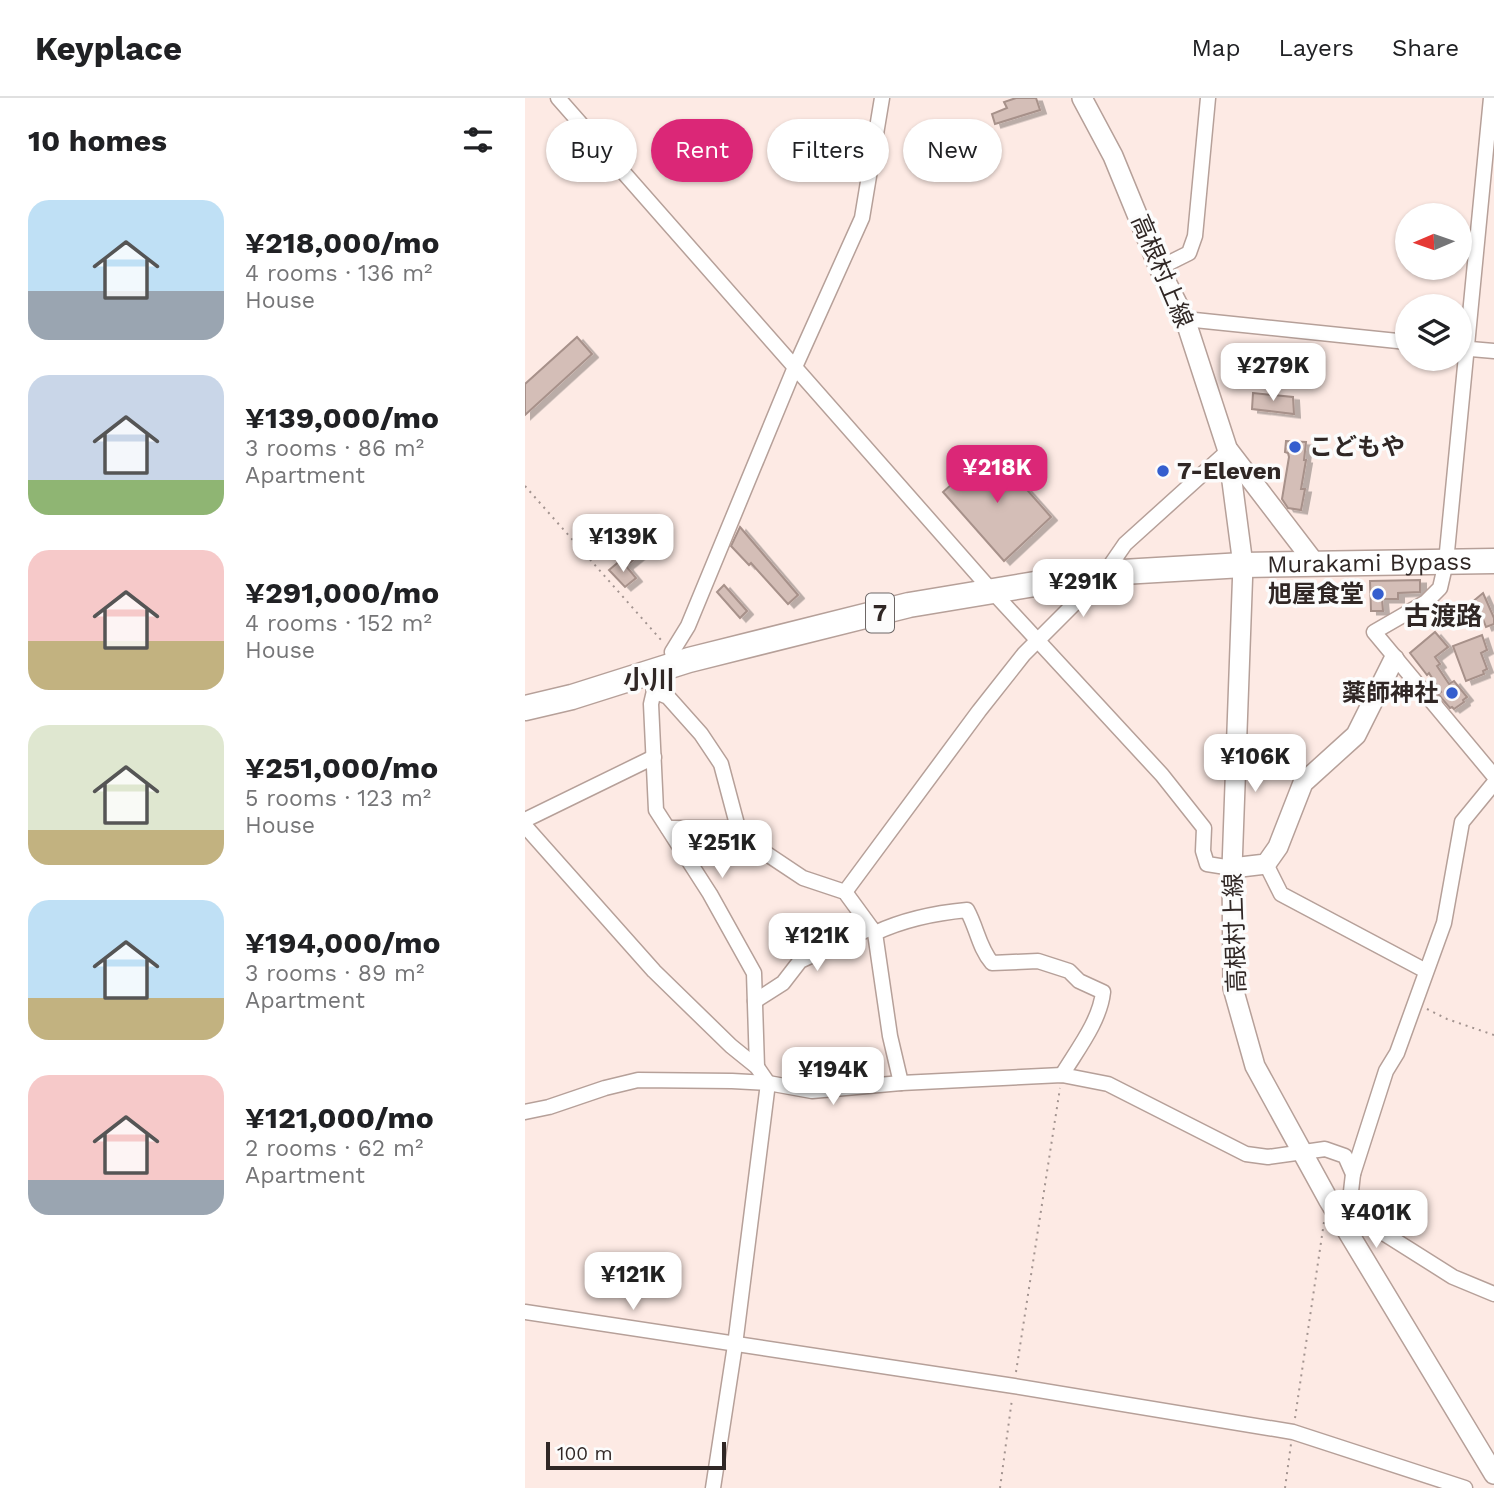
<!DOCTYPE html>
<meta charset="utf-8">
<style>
:root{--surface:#fff;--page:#f6f6f6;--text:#202124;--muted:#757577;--line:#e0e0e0;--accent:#db2777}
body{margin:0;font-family:"Work Sans","Noto Sans JP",sans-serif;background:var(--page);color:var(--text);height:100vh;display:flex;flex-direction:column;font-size:26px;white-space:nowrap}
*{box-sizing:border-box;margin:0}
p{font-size:23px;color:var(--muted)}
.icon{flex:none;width:38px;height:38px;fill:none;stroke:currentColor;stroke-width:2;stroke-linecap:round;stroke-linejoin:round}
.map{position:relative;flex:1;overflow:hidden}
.side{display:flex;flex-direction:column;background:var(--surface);width:525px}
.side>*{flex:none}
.top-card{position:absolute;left:21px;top:21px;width:665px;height:63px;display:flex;gap:14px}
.needle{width:46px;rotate:268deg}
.tools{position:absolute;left:870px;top:105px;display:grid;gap:14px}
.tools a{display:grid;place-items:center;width:77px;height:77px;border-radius:50%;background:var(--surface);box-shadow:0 2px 5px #0004;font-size:35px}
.scale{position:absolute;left:21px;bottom:18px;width:180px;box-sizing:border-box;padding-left:7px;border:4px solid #302725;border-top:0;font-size:19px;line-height:24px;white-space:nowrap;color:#302725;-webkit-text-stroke:5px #fcfcfc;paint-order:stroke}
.price{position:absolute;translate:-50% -60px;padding:0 16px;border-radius:14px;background:#fff;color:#222;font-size:23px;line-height:46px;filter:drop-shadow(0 2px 4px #0008)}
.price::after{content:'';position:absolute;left:50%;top:42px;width:21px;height:16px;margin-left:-10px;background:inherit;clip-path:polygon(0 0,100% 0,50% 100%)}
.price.on{background:var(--accent);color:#fff}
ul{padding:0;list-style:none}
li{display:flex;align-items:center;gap:21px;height:175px;padding:0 28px}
li span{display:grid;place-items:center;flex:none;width:196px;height:140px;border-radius:21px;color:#555}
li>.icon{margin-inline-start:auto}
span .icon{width:84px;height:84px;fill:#fffc;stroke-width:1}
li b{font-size:30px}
h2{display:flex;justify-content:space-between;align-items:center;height:84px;padding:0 28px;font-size:30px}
.pill{padding:0 24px;border-radius:32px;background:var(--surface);box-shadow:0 2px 5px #0004;font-size:24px;line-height:63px}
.pill.on{background:var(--accent);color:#fff}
header{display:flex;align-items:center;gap:42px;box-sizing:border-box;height:98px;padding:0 35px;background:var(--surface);border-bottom:2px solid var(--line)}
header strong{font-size:33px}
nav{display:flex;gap:38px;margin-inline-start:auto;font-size:24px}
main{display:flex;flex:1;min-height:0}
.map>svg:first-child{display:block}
</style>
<header>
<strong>Keyplace</strong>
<nav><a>Map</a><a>Layers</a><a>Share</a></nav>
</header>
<main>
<section class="side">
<h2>10 homes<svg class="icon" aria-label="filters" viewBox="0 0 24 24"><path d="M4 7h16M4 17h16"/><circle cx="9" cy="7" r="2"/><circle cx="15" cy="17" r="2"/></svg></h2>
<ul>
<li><span style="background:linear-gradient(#bfe0f5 65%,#9aa5b1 0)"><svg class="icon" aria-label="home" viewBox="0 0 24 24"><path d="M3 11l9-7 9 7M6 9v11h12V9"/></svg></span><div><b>¥218,000/mo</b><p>4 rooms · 136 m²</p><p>House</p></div></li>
<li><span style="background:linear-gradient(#c9d6e8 75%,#8fb573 0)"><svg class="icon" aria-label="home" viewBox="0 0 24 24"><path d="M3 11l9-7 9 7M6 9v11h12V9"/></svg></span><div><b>¥139,000/mo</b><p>3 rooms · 86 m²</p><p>Apartment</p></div></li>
<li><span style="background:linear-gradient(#f6c9c9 65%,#c2b280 0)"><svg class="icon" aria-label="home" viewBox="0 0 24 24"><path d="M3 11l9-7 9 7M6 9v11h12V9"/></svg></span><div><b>¥291,000/mo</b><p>4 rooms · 152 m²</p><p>House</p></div></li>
<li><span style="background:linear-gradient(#dfe7d0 75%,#c2b280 0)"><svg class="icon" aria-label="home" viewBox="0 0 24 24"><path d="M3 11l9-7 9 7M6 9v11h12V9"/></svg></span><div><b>¥251,000/mo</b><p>5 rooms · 123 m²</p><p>House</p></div></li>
<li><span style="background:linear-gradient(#bfe0f5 70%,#c2b280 0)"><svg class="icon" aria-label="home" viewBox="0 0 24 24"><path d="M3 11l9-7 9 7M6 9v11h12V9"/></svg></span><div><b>¥194,000/mo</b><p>3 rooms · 89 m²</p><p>Apartment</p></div></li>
<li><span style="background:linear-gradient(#f6c9c9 75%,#9aa5b1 0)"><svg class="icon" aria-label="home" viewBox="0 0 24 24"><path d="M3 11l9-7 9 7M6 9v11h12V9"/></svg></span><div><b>¥121,000/mo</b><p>2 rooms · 62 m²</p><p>Apartment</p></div></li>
</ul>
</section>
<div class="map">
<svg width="969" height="1390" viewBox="0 0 969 1390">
<defs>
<filter id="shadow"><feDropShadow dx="6" dy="3.5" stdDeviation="0" flood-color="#0004"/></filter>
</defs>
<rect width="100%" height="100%" fill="#fdeae4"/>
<!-- building -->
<g fill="#d4beb7" stroke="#a7918a" stroke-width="2" filter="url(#shadow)">
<path d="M491,0H511L515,12L470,26L467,16L482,10L479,4Z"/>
<path d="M52,239L67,256L0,317V286Z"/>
<path d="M728,295L768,299L769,316L727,311Z"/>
<path d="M761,343L781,344L779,362H781L776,391H780L776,412L763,410L757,401L764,359L763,355L760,354Z"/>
<path d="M466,351L526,419L479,463L418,394Z"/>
<path d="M215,429L273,497L263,506L226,465L224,467L206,448Z"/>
<path d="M106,440L118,454L102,467L91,453Z"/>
<path d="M96,462L111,480L100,489L84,472Z"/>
<path d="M895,482V494L873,495V501H857L858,513H846L845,483Z"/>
<path d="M199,487L222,513L215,520L192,494Z"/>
<path d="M958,495L969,520V526L961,529L956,516L945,521L940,510Z"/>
<path d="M910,534L923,549L910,559L915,566L912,568L924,586L929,583L942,599L938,602L939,604L929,611L927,609L925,610L913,596L916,594L904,575L902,577L885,555Z"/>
<path d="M957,537L962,552L956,555L962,571L958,573L959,576L941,583L928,548Z"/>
</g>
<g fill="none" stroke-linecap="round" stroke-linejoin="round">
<defs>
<g id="street">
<path d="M33,0L466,492L637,677L679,730L678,753L682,766L707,770"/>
<path d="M966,0L921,464L915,490L901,504L849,534L969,678"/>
<path d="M634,170L664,155L670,138L683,0"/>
<path d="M660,221L882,244"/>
<path d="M934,250L969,253"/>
<path d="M150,567L147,554L163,528L270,269L337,120L357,0"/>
<path d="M125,574L129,593L143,599L176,636L196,666L213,730L224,744L278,780L320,794L350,835L365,938L376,985"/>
<path d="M129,593L126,606L131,712L185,796L229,875L232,969"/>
<path d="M0,722L129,659"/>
<path d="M0,728L129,873L206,948L232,969L243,985L210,1247L188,1390"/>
<path d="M143,730H213"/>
<path d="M741,766L756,796L901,873"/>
<path d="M320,794L454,613L499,556L580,475L600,446L703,353"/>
<path d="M350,835C380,821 409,815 442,812C452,830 454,850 467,865L513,863L544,873L554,883L578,894C575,923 552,952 537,977"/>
<path d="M230,903L258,885L275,863L346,830"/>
<path d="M0,1014L24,1009L80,990L113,982L207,983L243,985L287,993L376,985L537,977L583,986L721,1056L743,1059L800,1051L820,1058L828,1076L825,1102L833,1119L928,1179L969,1196"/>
<path d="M828,1076L861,973L872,955L919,825L937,724L969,685"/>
<path d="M0,1214L489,1288L768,1334L940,1390"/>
</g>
<g id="secondary">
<path d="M557,0L588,58L634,170L660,221L703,353L718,467L707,770L708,890L730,968L803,1101L969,1376"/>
<path d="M704,353L789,464"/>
<path d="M707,770L741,766L753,749L778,685L831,637L869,561"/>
</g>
<g id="highway">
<path id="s1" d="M0,610L47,599L164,562L384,507L534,482L580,475L718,467L969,463"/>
</g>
</defs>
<!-- street casing -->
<use href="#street" stroke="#b6a099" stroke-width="17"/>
<!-- secondary casing -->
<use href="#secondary" stroke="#b6a099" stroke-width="22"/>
<!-- highway casing -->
<use href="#highway" stroke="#b6a099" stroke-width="27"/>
<!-- path -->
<g stroke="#a39490" stroke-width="2" stroke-dasharray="2 5" stroke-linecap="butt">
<path d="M0,388L137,543"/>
<path d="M902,911L922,921L969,937"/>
<path d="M491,1274L535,990"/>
<path d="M770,1320L799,1124"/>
<path d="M475,1390L487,1301"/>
<path d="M760,1390L766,1346"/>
</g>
<!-- street -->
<use href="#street" stroke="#fff" stroke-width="14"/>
<!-- secondary -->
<use href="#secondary" stroke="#fff" stroke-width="19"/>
<!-- highway -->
<use href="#highway" stroke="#fff" stroke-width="24"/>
</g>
<!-- markers -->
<g fill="#345ece" stroke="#fcfcfc" stroke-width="2.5">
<circle cx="770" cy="349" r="7"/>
<circle cx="638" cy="373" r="7"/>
<circle cx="853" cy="496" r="7"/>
<circle cx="927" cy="595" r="7"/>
</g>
<g text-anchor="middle" stroke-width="7" stroke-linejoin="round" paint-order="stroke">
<!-- shield labels -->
<rect fill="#fcfcfc" stroke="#6d6766" stroke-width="2" x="341" y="495.5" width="28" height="39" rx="5"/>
<g font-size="23" font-weight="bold" fill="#302725">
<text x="355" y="523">7</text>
</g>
<!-- street labels -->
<g font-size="24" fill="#302725" stroke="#fcfcfc">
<text transform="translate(637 173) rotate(67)" y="8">高根村上線</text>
<text dy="8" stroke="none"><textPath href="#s1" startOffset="861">Murakami Bypass</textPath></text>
<text transform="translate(710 835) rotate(-92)" y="8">高根村上線</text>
</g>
<!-- poi labels -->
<g font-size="24" font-weight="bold" fill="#302725" stroke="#fcfcfc" text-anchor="start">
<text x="784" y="357">こどもや</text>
<text x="652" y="381">7-Eleven</text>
<text x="839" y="504" text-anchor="end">旭屋食堂</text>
<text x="913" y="603" text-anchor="end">薬師神社</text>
</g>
<!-- neighbourhood labels -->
<g font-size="26" font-weight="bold" fill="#302725" stroke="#fcfcfc">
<text x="918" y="527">古渡路</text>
<text x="124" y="591">小川</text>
</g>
</g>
</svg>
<div class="tools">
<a><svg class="needle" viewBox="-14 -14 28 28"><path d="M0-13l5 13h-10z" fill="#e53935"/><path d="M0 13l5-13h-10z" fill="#757577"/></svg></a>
<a><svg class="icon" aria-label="layers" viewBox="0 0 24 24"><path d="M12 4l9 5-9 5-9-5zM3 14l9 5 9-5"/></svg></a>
</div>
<div class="scale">100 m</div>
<b class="price" style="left:748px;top:305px">¥279K</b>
<b class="price on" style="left:472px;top:407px">¥218K</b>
<b class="price" style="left:98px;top:476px">¥139K</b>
<b class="price" style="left:558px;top:521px">¥291K</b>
<b class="price" style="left:730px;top:696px">¥106K</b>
<b class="price" style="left:197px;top:782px">¥251K</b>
<b class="price" style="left:292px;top:875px">¥121K</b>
<b class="price" style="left:308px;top:1009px">¥194K</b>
<b class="price" style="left:851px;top:1152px">¥401K</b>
<b class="price" style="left:108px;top:1214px">¥121K</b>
<div class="top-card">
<a class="pill">Buy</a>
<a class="pill on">Rent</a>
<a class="pill">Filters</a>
<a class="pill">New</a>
</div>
</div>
</main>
